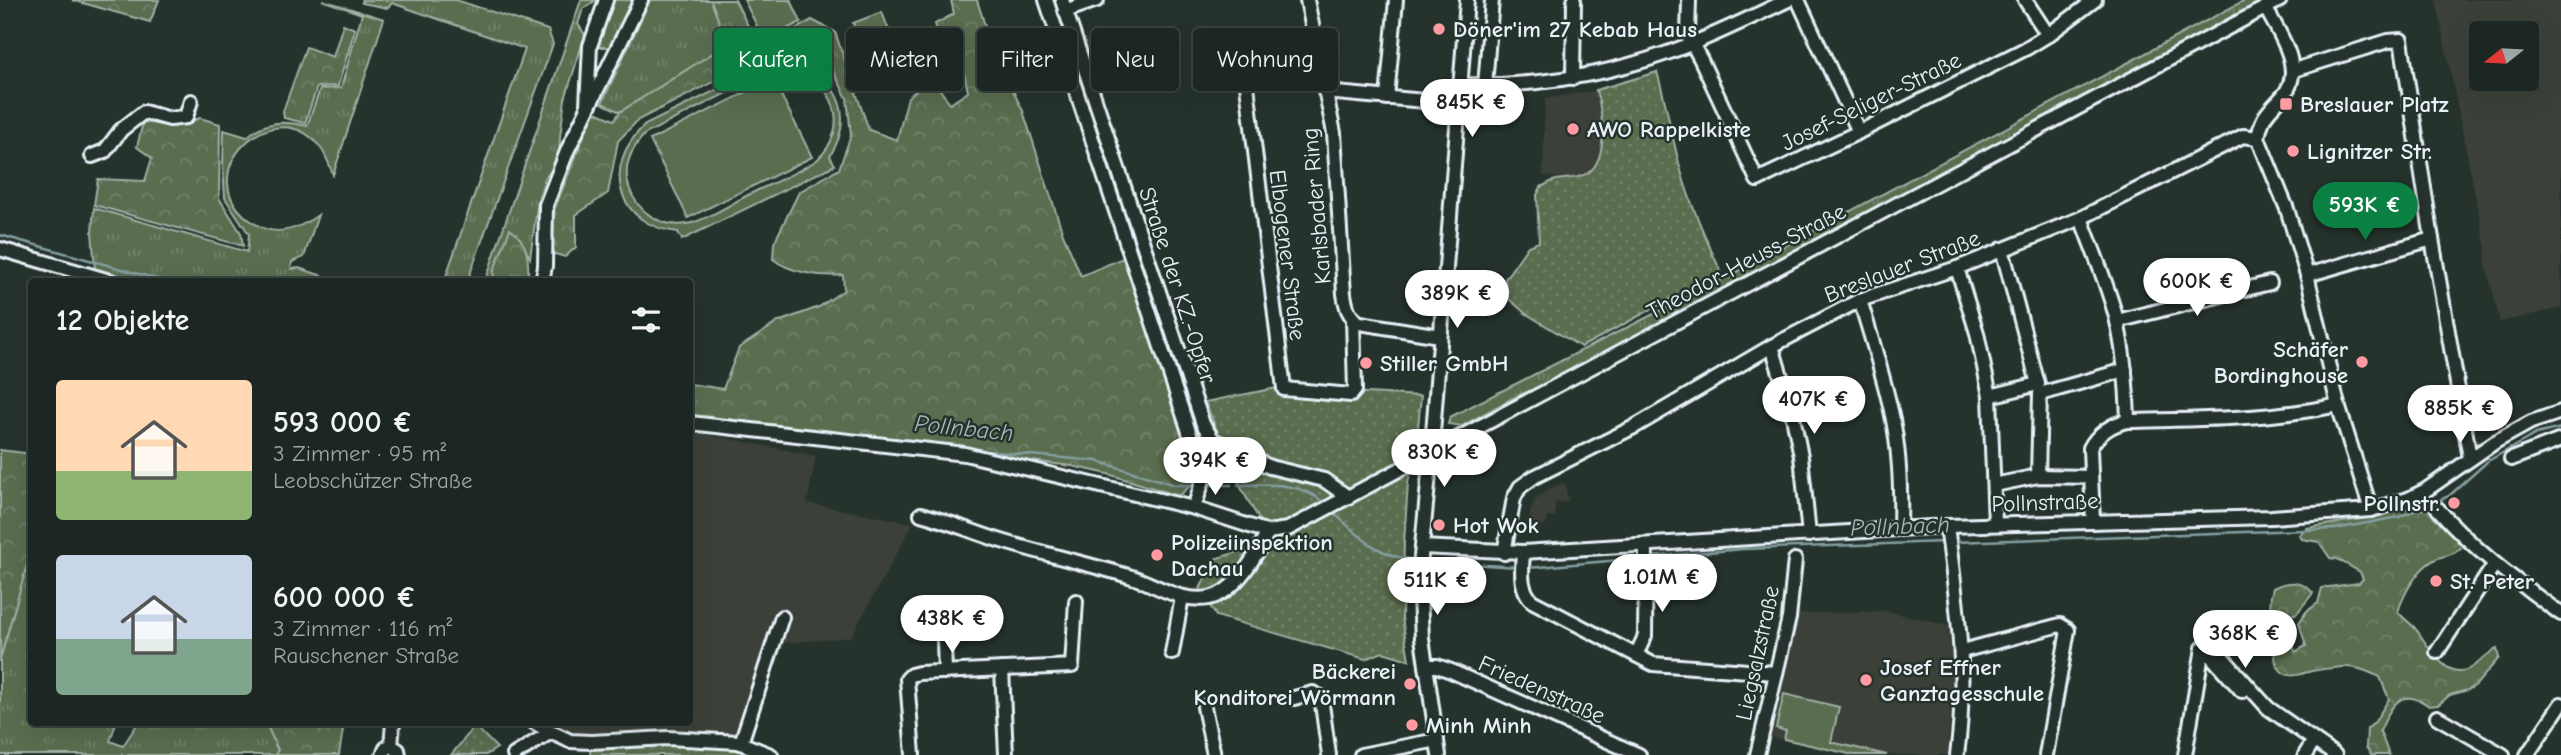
<!DOCTYPE html>
<html lang="de">
<meta charset="utf-8">
<style>
:root{--surface:#1c2622;--page:#29322f;--text:#f1f3f6;--muted:#a0a5a5;--line:#3a4340;--accent:#0b8043}
body{margin:0;font-family:"Comic Neue",sans-serif;background:var(--page);color:var(--text);height:100vh;display:flex;flex-direction:column;font-size:26px;white-space:nowrap}
*{box-sizing:border-box;margin:0}
p{font-size:23px;color:var(--muted)}
.icon{flex:none;width:38px;height:38px;fill:none;stroke:currentColor;stroke-width:2;stroke-linecap:round;stroke-linejoin:round}
.map{position:relative;flex:1;overflow:hidden}
.panel{position:absolute;left:28px;top:278px;width:665px;height:448px;display:flex;flex-direction:column;background:var(--surface);border-radius:7px;box-shadow:0 7px 28px #0002,0 0 0 2px var(--line)}
.panel>*{flex:none}
.guide{position:absolute;left:714px;top:28px;width:665px;height:63px;display:flex;gap:14px}
.needle{width:46px;rotate:252deg}
.fabs{position:absolute;left:2469px;top:21px;display:grid;gap:14px}
.fabs a{display:grid;place-items:center;width:70px;height:70px;border-radius:7px;background:var(--surface);box-shadow:0 7px 28px #0002,0 0 0 2px var(--line);font-size:35px}
.price{position:absolute;translate:-50% -60px;padding:0 16px;border-radius:24px;background:#fff;color:#222;font-size:23px;line-height:46px;filter:drop-shadow(0 2px 4px #0008)}
.price::after{content:'';position:absolute;left:50%;top:42px;width:21px;height:16px;margin-left:-10px;background:inherit;clip-path:polygon(0 0,100% 0,50% 100%)}
.price.on{background:var(--accent);color:#fff}
ul{padding:0;list-style:none}
li{display:flex;align-items:center;gap:21px;height:175px;padding:0 28px}
li span{display:grid;place-items:center;flex:none;width:196px;height:140px;border-radius:7px;color:#555}
li>.icon{margin-inline-start:auto}
span .icon{width:84px;height:84px;fill:#fffc;stroke-width:1}
li b{font-size:30px}
h2{display:flex;justify-content:space-between;align-items:center;height:84px;padding:0 28px;font-size:30px}
.chip{padding:0 24px;border-radius:7px;background:var(--surface);box-shadow:0 7px 28px #0002,0 0 0 2px var(--line);font-size:24px;line-height:63px}
.chip.on{background:var(--accent);color:#fff}
.map>svg:first-child{display:block}
</style>
<div class="map">
<svg width="2561" height="755" viewBox="0 0 2561 755">
<defs>
<pattern id="grass-tufts" width="24" height="20" patternUnits="userSpaceOnUse" patternTransform="scale(1.75)"><rect width="24" height="20" fill="#5a6d50"/><path d="M3 7l-1-3M5 7V3M7 7l1-3M15 17l-1-3M17 17v-4M19 17l1-3" fill="none" stroke="#72826a"/></pattern>
<pattern id="forest-crowns" width="20" height="18" patternUnits="userSpaceOnUse" patternTransform="scale(1.75)"><rect width="20" height="18" fill="#5a6d50"/><path d="M2 6a3 3 0 1 1 6 0M12 15a3 3 0 1 1 6 0" fill="none" stroke="#72826a"/></pattern>
<pattern id="park-dots" width="8" height="8" patternUnits="userSpaceOnUse" patternTransform="scale(1.75)"><rect width="8" height="8" fill="#5a6d50"/><path d="M2 2h.1M6 6h.1" fill="none" stroke="#72826a" stroke-width="1.8" stroke-linecap="round"/></pattern>
</defs>
<rect width="100%" height="100%" fill="#26332d"/>
<filter id="ink" filterUnits="userSpaceOnUse"><feTurbulence type="fractalNoise" baseFrequency=".0143" numOctaves="2"/><feDisplacementMap in="SourceGraphic" scale="14" xChannelSelector="R" yChannelSelector="G"/><feConvolveMatrix kernelMatrix="1 2 1 2 8 2 1 2 1" color-interpolation-filters="sRGB"/></filter>
<g filter="url(#ink)">
<!-- built -->
<g fill="#3a4138" fill-rule="evenodd">
<path d="M2436,0H2561V308L2500,322L2485,259L2486,248ZM2527,33V79H2482V33Z"/>
<path d="M1596,90L1603,116L1600,158L1588,173L1575,179L1543,176L1545,99Z"/>
<path d="M690,431L816,456L807,503L913,523L851,637L763,645L738,742H591L553,723H690Z"/>
<path d="M1561,484H1565L1568,501L1555,503V517H1547V523L1543,526L1530,527V512L1535,500L1548,489Z"/>
<path d="M1887,611L1949,626L1953,687L1947,755H1848L1768,737L1795,614Z"/>
</g>
<!-- grass -->
<g fill="url(#grass-tufts)" stroke="#a1afa4" stroke-width="2">
<path d="M322,0L384,19L333,175C330,167 327,157 322,150C277,85 182,176 254,223C275,238 299,229 318,215L304,257L292,262L291,269L299,268L341,282H140L95,269L92,232L94,208L247,252L249,234L225,198L223,166L224,130L247,137C265,120 284,121 307,126L320,89L341,88L362,14Z"/>
<path d="M362,0H456L548,30L553,44L467,282H444L525,49L392,3L387,8L362,3Z"/>
<path d="M581,0H596L583,9L578,24L585,35L565,99L560,136L559,161L545,178L538,200L530,258L517,234L494,270V282H485Z"/>
<path d="M609,0H634L610,47H598L595,41Z"/>
<path d="M650,0H711L728,44L620,112L602,103Z"/>
<path d="M2245,0H2265L1564,375L1511,399L1462,426L1448,424L1450,417L1729,276Z"/>
<path d="M31,551L32,723H116L110,741L123,746L138,723H266L278,751L275,755H0V659Z"/>
</g>
<!-- forest -->
<g fill="url(#forest-crowns)" stroke="#a1afa4" stroke-width="2">
<path d="M72,0H159L150,22Z"/>
<path d="M711,0H735L749,28L764,46L812,20L835,32L869,130L897,140L908,97L932,78L950,104L968,92L964,72L948,66L935,24L954,14L951,0H977L992,48L1023,111L1063,234L1081,276L1125,257L1197,480L1179,496L1108,474L1072,466L690,418V384L723,389L739,348L778,322L819,307L844,290L843,275C822,277 790,273 773,259L774,243L799,192L839,169L851,135L847,98L833,71L806,52L798,39L638,120L618,141L608,193L576,215V247L565,257L548,252L551,218L594,111L614,120L620,112L727,44Z"/>
<path d="M343,24L355,29L338,86L317,87L305,123L284,118L283,111L306,47L333,57Z"/>
<path d="M200,118L220,124L219,198L241,233L243,246L94,205L98,179L145,181L152,158L137,147L143,122L174,127Z"/>
<path d="M510,229C529,242 529,261 528,282H494V270Z"/>
<path d="M0,450L32,454L31,551L0,659Z"/>
<path d="M2399,509H2438L2463,545C2457,555 2444,555 2434,560C2417,569 2403,595 2398,612C2403,618 2409,622 2414,627C2426,640 2442,678 2466,670C2478,666 2485,654 2497,649L2499,658L2476,685L2468,690L2450,695L2438,705L2429,706C2400,685 2391,707 2380,731L2389,755H2371L2366,747L2367,729L2374,723L2389,699L2380,677C2368,672 2356,666 2343,667C2339,667 2316,670 2312,671C2299,674 2287,681 2278,667C2272,658 2277,646 2275,636C2272,618 2267,606 2273,588C2287,581 2302,580 2313,593L2297,613L2287,617L2295,652L2306,646L2299,623L2306,612L2318,603L2322,588L2359,583L2363,579L2360,572L2337,559L2330,558L2319,542L2302,539L2299,535L2307,528L2379,516Z"/>
<path d="M266,723H344L339,755H275L278,750Z"/>
<path d="M591,742H738L771,755H590Z"/>
</g>
<!-- park -->
<g fill="url(#park-dots)" stroke="#a1afa4" stroke-width="2">
<path d="M1657,72C1667,105 1672,138 1681,171C1691,206 1706,239 1721,272L1581,347L1525,313L1509,299L1505,279L1528,246L1539,242L1537,195L1541,187C1546,185 1551,181 1556,180C1566,178 1578,179 1588,173C1610,157 1602,112 1596,90Z"/>
<path d="M1277,388L1421,396L1416,449L1408,483L1404,543L1402,618L1409,660L1383,652L1365,659L1216,616L1200,589L1214,559L1272,542L1241,488L1205,402Z"/>
<path d="M475,726L497,748L486,755H451Z"/>
</g>
<!-- garden -->
<g fill="#5a6d50" stroke="#a1afa4" stroke-width="2" fill-rule="evenodd">
<path d="M744,0H791L801,22L764,40Z"/>
<path d="M882,12L894,44L865,54L853,23Z"/>
<path d="M774,64C828,63 861,107 830,156L835,165L682,240L678,232C617,226 600,166 645,125L763,67ZM789,70C835,79 852,127 817,160C796,174 772,183 750,194C732,203 705,221 687,224C661,228 637,212 629,187C622,166 631,149 645,134L764,74Z"/>
<path d="M773,79L812,157L688,218L650,140Z"/>
<path d="M1784,694L1839,707L1831,742L1887,755H1854L1784,739L1786,731L1776,728Z"/>
</g>
<g fill="none" stroke-linecap="round" stroke-linejoin="round">
<!-- stream -->
<g stroke="#859fa1" stroke-width="2.5">
<path d="M0,235L168,282"/>
<path d="M690,415L862,436"/>
<path d="M973,450L1097,461L1175,485H1196"/>
<path d="M1206,485H1231"/>
<path d="M1238,485C1268,484 1301,482 1324,503"/>
<path d="M1331,510C1358,535 1378,558 1417,560"/>
<path d="M1954,542L2335,529L2399,517L2449,496L2488,461L2536,434L2561,428"/>
<path d="M1650,557L1743,549L1944,542"/>
<path d="M1423,561L1518,567"/>
<path d="M1528,568L1643,558"/>
</g>
<defs>
<g id="minor">
<path d="M1046,0L1204,477L1194,508"/>
<path d="M1062,0L1203,424L1213,440L1270,467L1324,480L1348,497"/>
<path d="M1307,0L1334,133L1344,294C1346,306 1348,317 1360,323L1440,336"/>
<path d="M1689,0L1688,36L1701,60L1757,180L1859,132L2025,49L2048,35L2095,0"/>
<path d="M1798,0L1859,132"/>
<path d="M2025,0L2048,35"/>
<path d="M1065,11L1097,0"/>
<path d="M1317,52L1297,57L1255,50L1246,54L1244,61L1284,389L1351,395L1355,390L1353,319"/>
<path d="M2294,70L2388,41L2401,40L2432,239L2470,458"/>
<path d="M1573,78L1574,0"/>
<path d="M1460,85C1539,87 1617,74 1691,44C1724,31 1756,15 1788,0"/>
<path d="M1485,86L1492,0"/>
<path d="M1325,92L1458,104"/>
<path d="M1387,98L1396,0"/>
<path d="M587,105L590,46L606,0"/>
<path d="M2258,138L2287,209L2307,275L2338,405L2371,510"/>
<path d="M2258,138C2262,116 2267,113 2282,97C2307,71 2279,33 2265,7"/>
<path d="M92,156L105,151L121,130L144,112L170,119L186,117L191,101"/>
<path d="M2081,218C2093,251 2107,283 2116,317C2124,350 2127,387 2128,421C2113,423 2097,434 2090,448L2093,522"/>
<path d="M0,249L113,282"/>
<path d="M1957,268L1977,333L1990,396L1995,524"/>
<path d="M2307,275L2432,239"/>
<path d="M542,282L545,266L546,205L568,149L641,0"/>
<path d="M1860,300C1872,340 1885,380 1893,420C1900,456 1901,493 1900,529"/>
<path d="M2117,321L2270,283"/>
<path d="M1772,346L1793,417L1801,456L1809,535"/>
<path d="M1990,396L2038,384L2002,249"/>
<path d="M2128,421C2199,419 2269,420 2338,405"/>
<path d="M690,423L965,454L1194,508L1268,532L1288,529L2280,0"/>
<path d="M2511,459L2561,440"/>
<path d="M2038,476L2040,394L2125,370"/>
<path d="M1994,485L2038,476L2091,477"/>
<path d="M2438,509C2476,552 2515,580 2561,614"/>
<path d="M921,514C946,521 968,530 992,538C1038,553 1086,563 1132,577C1157,585 1181,603 1209,598C1236,593 1257,554 1268,532"/>
<path d="M1947,526C1957,603 1968,678 1957,755"/>
<path d="M1422,547L1523,552L1947,526L2272,517L2371,510L2408,499L2426,490L2495,442L2531,422L2561,412"/>
<path d="M1523,552C1522,570 1519,588 1532,601L1653,664L1775,673"/>
<path d="M1504,553L1514,498L1520,487L1534,477L1634,427L1772,346L1860,300L1957,268L2081,218L2243,136L2258,138"/>
<path d="M943,610L945,672"/>
<path d="M2209,648L2211,656L2242,691"/>
<path d="M1962,651L2060,625L2068,630L2046,755"/>
<path d="M2437,652L2494,565"/>
<path d="M1172,653L1182,597"/>
<path d="M1636,655L1645,636L1646,545"/>
<path d="M1426,666H1437L1451,671L1639,755"/>
<path d="M1002,669L1006,755"/>
<path d="M1294,698L1313,693L1321,697L1329,755"/>
<path d="M1204,707L1214,755"/>
<path d="M2437,717L2503,755"/>
<path d="M535,723L551,732"/>
<path d="M741,743L782,617"/>
<path d="M391,746L393,723"/>
<path d="M383,755L386,748L391,746L398,750L399,755"/>
<path d="M514,755L551,732L570,741L591,742L668,738L738,742L771,755"/>
<path d="M913,755L907,679L911,675L919,673L1072,666L1076,601"/>
<path d="M1361,755L1437,740"/>
<path d="M1439,755L1422,638L1419,577L1433,433L1467,0"/>
<path d="M1757,755L1789,618L1795,560"/>
<path d="M2185,755L2203,648H2214L2268,708L2335,755"/>
<path d="M2305,755L2313,742"/>
<path d="M2527,755L2561,704"/>
</g>
</defs>
<!-- minor casing -->
<use href="#minor" stroke="#e8f1f8" stroke-width="18"/>
<!-- minor -->
<use href="#minor" stroke="#26332d" stroke-width="12"/>
</g>
</g>
<!-- markers -->
<g fill="#ff9aa2" stroke="#26332d" stroke-width="2.5">
<circle cx="1439" cy="29" r="7"/>
<rect x="2279" y="97" width="14" height="14" rx="3.5"/>
<circle cx="1573" cy="129" r="7"/>
<circle cx="2293" cy="151" r="7"/>
<circle cx="2362" cy="362" r="7"/>
<circle cx="1366" cy="363" r="7"/>
<circle cx="2454" cy="503" r="7"/>
<circle cx="1439" cy="525" r="7"/>
<circle cx="1157" cy="555" r="7"/>
<circle cx="2436" cy="581" r="7"/>
<circle cx="1866" cy="680" r="7"/>
<circle cx="1410" cy="684" r="7"/>
<circle cx="1412" cy="725" r="7"/>
</g>
<g text-anchor="middle" stroke-width="5" stroke-linejoin="round" paint-order="stroke">
<!-- poi labels -->
<g font-size="23" font-weight="bold" fill="#e8f1f8" stroke="#26332d" text-anchor="start">
<text x="1453" y="37">Döner'im 27 Kebab Haus</text>
<text x="2300" y="112">Breslauer Platz</text>
<text x="1587" y="137">AWO Rappelkiste</text>
<text x="2307" y="159">Lignitzer Str.</text>
<text x="2348" y="357" text-anchor="end">Schäfer<tspan x="2348" dy="26">Bordinghouse</tspan></text>
<text x="1380" y="371">Stiller GmbH</text>
<text x="2440" y="511" text-anchor="end">Pollnstr.</text>
<text x="1453" y="533">Hot Wok</text>
<text x="1171" y="550">Polizeiinspektion<tspan x="1171" dy="26">Dachau</tspan></text>
<text x="2450" y="589">St. Peter</text>
<text x="1880" y="675">Josef Effner<tspan x="1880" dy="26">Ganztagesschule</tspan></text>
<text x="1396" y="679" text-anchor="end">Bäckerei<tspan x="1396" dy="26">Konditorei Wörmann</tspan></text>
<text x="1426" y="733">Minh Minh</text>
</g>
<!-- street labels -->
<g font-size="23" fill="#e8f1f8" stroke="#26332d">
<text transform="translate(1871 101) rotate(-26)" y="8">Josef-Seliger-Straße</text>
<text transform="translate(1316 206) rotate(-95)" y="8">Karlsbader Ring</text>
<text transform="translate(1288 255) rotate(83)" y="8">Elbogener Straße</text>
<text transform="translate(1746 261) rotate(-28)" y="8">Theodor-Heuss-Straße</text>
<text transform="translate(1902 266) rotate(-21)" y="8">Breslauer Straße</text>
<text transform="translate(1178 285) rotate(72)" y="8">Straße der KZ.-Opfer</text>
<text transform="translate(2045 502) rotate(-2)" y="8">Pollnstraße</text>
<text transform="translate(1757 653) rotate(-78)" y="8">Liegsalzstraße</text>
<text transform="translate(1542 689) rotate(24)" y="8">Friedenstraße</text>
</g>
<!-- water labels -->
<g font-size="24" font-style="italic" fill="#a6babe" stroke="#26332d">
<text transform="translate(964 428) rotate(6)" y="8">Pollnbach</text>
<text transform="translate(1900 526) rotate(-2)" y="8">Pollnbach</text>
</g>
</g>
</svg>
<div class="fabs">
<a><svg class="needle" viewBox="-14 -14 28 28"><path d="M0-13l5 13h-10z" fill="#e53935"/><path d="M0 13l5-13h-10z" fill="#a0a5a5"/></svg></a>
</div>
<b class="price" style="left:1472px;top:139px">845K €</b>
<b class="price on" style="left:2365px;top:242px">593K €</b>
<b class="price" style="left:2197px;top:318px">600K €</b>
<b class="price" style="left:1457px;top:330px">389K €</b>
<b class="price" style="left:1814px;top:436px">407K €</b>
<b class="price" style="left:2460px;top:445px">885K €</b>
<b class="price" style="left:1444px;top:489px">830K €</b>
<b class="price" style="left:1215px;top:497px">394K €</b>
<b class="price" style="left:1662px;top:614px">1.01M €</b>
<b class="price" style="left:1437px;top:617px">511K €</b>
<b class="price" style="left:952px;top:655px">438K €</b>
<b class="price" style="left:2245px;top:670px">368K €</b>
<div class="guide">
<a class="chip on">Kaufen</a>
<a class="chip">Mieten</a>
<a class="chip">Filter</a>
<a class="chip">Neu</a>
<a class="chip">Wohnung</a>
</div>
<section class="panel">
<h2>12 Objekte<svg class="icon" aria-label="filters" viewBox="0 0 24 24"><path d="M4 7h16M4 17h16"/><circle cx="9" cy="7" r="2"/><circle cx="15" cy="17" r="2"/></svg></h2>
<ul>
<li><span style="background:linear-gradient(#ffd9b3 65%,#8fb573 0)"><svg class="icon" aria-label="home" viewBox="0 0 24 24"><path d="M3 11l9-7 9 7M6 9v11h12V9"/></svg></span><div><b>593 000 €</b><p>3 Zimmer · 95 m²</p><p>Leobschützer Straße</p></div></li>
<li><span style="background:linear-gradient(#c9d6e8 60%,#7fa58c 0)"><svg class="icon" aria-label="home" viewBox="0 0 24 24"><path d="M3 11l9-7 9 7M6 9v11h12V9"/></svg></span><div><b>600 000 €</b><p>3 Zimmer · 116 m²</p><p>Rauschener Straße</p></div></li>
</ul>
</section>
</div>
